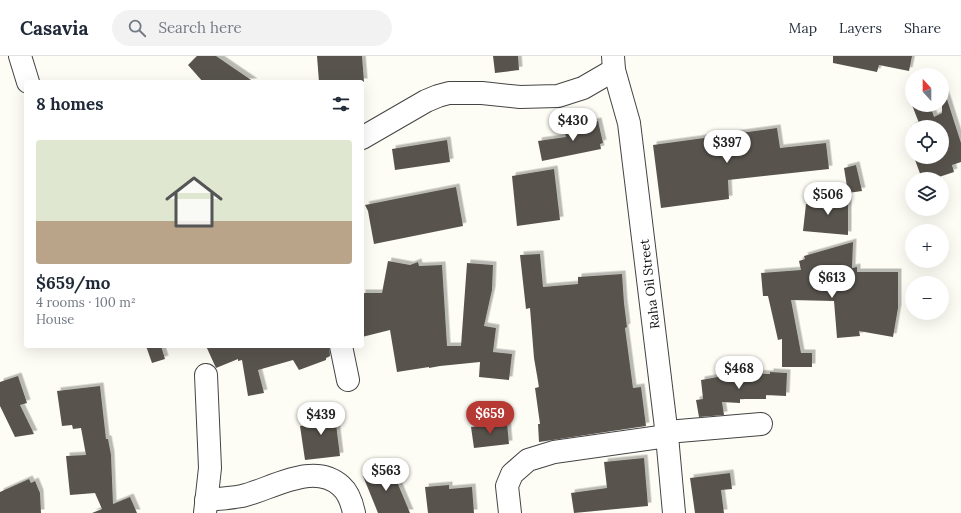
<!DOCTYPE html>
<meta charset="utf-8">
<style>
:root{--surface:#fff;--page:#f2f2f3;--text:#1f2937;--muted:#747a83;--line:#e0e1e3;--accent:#b73933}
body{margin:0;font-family:Lora,serif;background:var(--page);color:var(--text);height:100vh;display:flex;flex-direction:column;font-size:15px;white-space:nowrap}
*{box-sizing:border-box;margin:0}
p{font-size:13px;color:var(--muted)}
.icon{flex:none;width:22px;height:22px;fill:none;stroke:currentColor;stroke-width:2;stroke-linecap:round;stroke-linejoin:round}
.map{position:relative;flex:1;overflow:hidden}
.panel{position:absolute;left:24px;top:24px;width:340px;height:268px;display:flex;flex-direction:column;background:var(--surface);border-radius:4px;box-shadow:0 4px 16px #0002}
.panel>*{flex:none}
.needle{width:26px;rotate:339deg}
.controls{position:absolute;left:905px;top:12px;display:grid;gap:8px}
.controls a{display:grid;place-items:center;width:44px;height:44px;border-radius:50%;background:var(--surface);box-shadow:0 4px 16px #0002;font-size:20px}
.price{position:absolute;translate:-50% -34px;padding:0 9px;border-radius:14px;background:#fff;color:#222;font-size:13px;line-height:26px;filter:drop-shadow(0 1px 2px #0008)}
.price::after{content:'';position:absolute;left:50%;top:24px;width:12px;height:9px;margin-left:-6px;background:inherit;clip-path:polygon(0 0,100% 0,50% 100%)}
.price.active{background:var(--accent);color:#fff}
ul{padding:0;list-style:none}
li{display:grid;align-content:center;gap:8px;height:212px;padding:0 12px}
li+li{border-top:1px solid var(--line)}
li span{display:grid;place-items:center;height:124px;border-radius:4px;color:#555}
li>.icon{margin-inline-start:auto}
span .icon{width:72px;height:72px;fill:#fffc;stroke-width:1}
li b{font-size:17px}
h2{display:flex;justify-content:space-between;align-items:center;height:48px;padding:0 12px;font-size:17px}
header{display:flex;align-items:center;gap:24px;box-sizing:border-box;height:56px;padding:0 20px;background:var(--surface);border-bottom:1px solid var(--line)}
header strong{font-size:19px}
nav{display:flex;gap:22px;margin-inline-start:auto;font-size:14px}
.search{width:280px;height:36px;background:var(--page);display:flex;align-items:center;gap:10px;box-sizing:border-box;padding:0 14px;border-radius:22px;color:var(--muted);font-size:15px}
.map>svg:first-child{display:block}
</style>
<header>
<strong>Casavia</strong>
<div class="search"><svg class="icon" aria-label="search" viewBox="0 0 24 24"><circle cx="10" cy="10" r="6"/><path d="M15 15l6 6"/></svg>Search here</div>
<nav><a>Map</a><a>Layers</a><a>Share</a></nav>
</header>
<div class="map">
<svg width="961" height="457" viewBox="0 0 961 457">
<defs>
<filter id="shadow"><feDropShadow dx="3.5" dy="-3.5" stdDeviation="0" flood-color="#0004"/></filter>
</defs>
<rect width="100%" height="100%" fill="#fefdf5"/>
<!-- building -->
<g fill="#59534e" filter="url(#shadow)">
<path d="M197,0H216L254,26H203L188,9Z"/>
<path d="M317,0H362L364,26H319Z"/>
<path d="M493,0H518L519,14L495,17Z"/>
<path d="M833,0H912L909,15L879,9L877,16L833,7Z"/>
<path d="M945,37L961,87V106L952,109L954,116L933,123H922L914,101H942V71H911L919,67L912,49H930L934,61L942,57V38Z"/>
<path d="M598,65L603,87L600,88L601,93L542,105L538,85L566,81L564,72Z"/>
<path d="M777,72L780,92L826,87L829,113L728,124L729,143L661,152L653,89Z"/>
<path d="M447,84L450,106L395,114L392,93Z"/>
<path d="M856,109L862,135L848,137L844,112Z"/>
<path d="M554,113L560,164L517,170L512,120Z"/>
<path d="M456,131L463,170L374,188L368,155L365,149Z"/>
<path d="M818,140L848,141V179L803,175L806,148L818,149Z"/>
<path d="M853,186L852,212L857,211V216H898V252L893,281L859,275L860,280L837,282L834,245L791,244L801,297H812V311H782V283L778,284L768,240H763L761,217L801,214L799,205L805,203L804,200Z"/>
<path d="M540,198L543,231L578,228V221L622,218L624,247L627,271L625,272L633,332L641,331L646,370L539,386L538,368H540L535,332L539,331L534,302L530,252L526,253L520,199Z"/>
<path d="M388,205L410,209L418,206L419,210L442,209L447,290H461L467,207L493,209L492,234L484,270L496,272L493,296L512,298L509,324L479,321L480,306L440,310L429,312V311L397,316L390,274L362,281V237H382Z"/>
<path d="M146,290H161L165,303L152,307Z"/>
<path d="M206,290H329L330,300L326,302V304L299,314L293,304L258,314L264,337L248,340L242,304L238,305V303L216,312Z"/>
<path d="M770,316L787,317L786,340L766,339V343H740V347L722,346L724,359L699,361L696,344L703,343L701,324L740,317L770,318Z"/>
<path d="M18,320L27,347L20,349L34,378L15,381L0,350V326Z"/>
<path d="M100,330L106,383H108L111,399L113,448L130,441L137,457H92L102,453L95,437L70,439L66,400L86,399L81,372L73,373L72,369L62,370L57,335Z"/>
<path d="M334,352L340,400L305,404L300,370L316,368L314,355Z"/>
<path d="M507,367L509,388L474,392L471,371Z"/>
<path d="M644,402L648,450L574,457L571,437L607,432L604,406Z"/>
<path d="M390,409L410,457H378L363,420Z"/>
<path d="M730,417L732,433L721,434L724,457H695L690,422Z"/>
<path d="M29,423L31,427L35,425L40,437L41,457H0V436Z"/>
<path d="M449,429V433L472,431L474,457H428L425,431Z"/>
</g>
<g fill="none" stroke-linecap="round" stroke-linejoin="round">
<defs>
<g id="minor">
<path d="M20,0L28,26"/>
<path d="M613,0L614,14L629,67L667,380L674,457"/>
<path d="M362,82L426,45L438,40L449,37H482L520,41L558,40L583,32L614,14"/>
<path d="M341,290L348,324"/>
<path d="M667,376L761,368"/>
<path d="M206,444C218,443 231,442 242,440C272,433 313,405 341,430C349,437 352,447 354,457"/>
<path d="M205,457L210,412L206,319"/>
<path d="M510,457L507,430L512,418L528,404L554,396L667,380"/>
</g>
</defs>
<!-- minor casing -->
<use href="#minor" stroke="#444" stroke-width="24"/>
<!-- minor -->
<use href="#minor" stroke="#fff" stroke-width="22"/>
</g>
<g text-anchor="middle" stroke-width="4" stroke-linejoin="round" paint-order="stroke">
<!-- street labels -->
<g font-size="13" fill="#111" stroke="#fff">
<text transform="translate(649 228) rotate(-97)" y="5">Raha Oil Street</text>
</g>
</g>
</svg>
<div class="controls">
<a><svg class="needle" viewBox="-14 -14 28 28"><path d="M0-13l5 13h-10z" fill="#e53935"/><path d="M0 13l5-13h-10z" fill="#747a83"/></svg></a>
<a><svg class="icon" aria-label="locate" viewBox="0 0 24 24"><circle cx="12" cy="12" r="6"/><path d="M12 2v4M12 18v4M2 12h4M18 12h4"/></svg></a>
<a><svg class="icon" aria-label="layers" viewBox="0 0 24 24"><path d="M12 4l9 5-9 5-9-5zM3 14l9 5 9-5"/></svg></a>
<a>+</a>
<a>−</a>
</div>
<b class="price" style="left:573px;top:86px">$430</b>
<b class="price" style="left:727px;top:108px">$397</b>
<b class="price" style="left:828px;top:160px">$506</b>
<b class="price" style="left:832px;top:243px">$613</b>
<b class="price" style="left:739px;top:334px">$468</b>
<b class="price active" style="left:490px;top:379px">$659</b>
<b class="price" style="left:321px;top:380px">$439</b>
<b class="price" style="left:386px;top:436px">$563</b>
<section class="panel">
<h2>8 homes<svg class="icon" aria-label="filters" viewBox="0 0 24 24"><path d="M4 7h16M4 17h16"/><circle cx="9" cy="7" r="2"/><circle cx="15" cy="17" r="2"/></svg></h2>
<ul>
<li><span style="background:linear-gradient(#dfe7d0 65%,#b9a48a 0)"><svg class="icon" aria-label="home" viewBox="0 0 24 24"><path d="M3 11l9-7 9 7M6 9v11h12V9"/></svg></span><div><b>$659/mo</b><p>4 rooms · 100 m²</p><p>House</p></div></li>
</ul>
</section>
</div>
